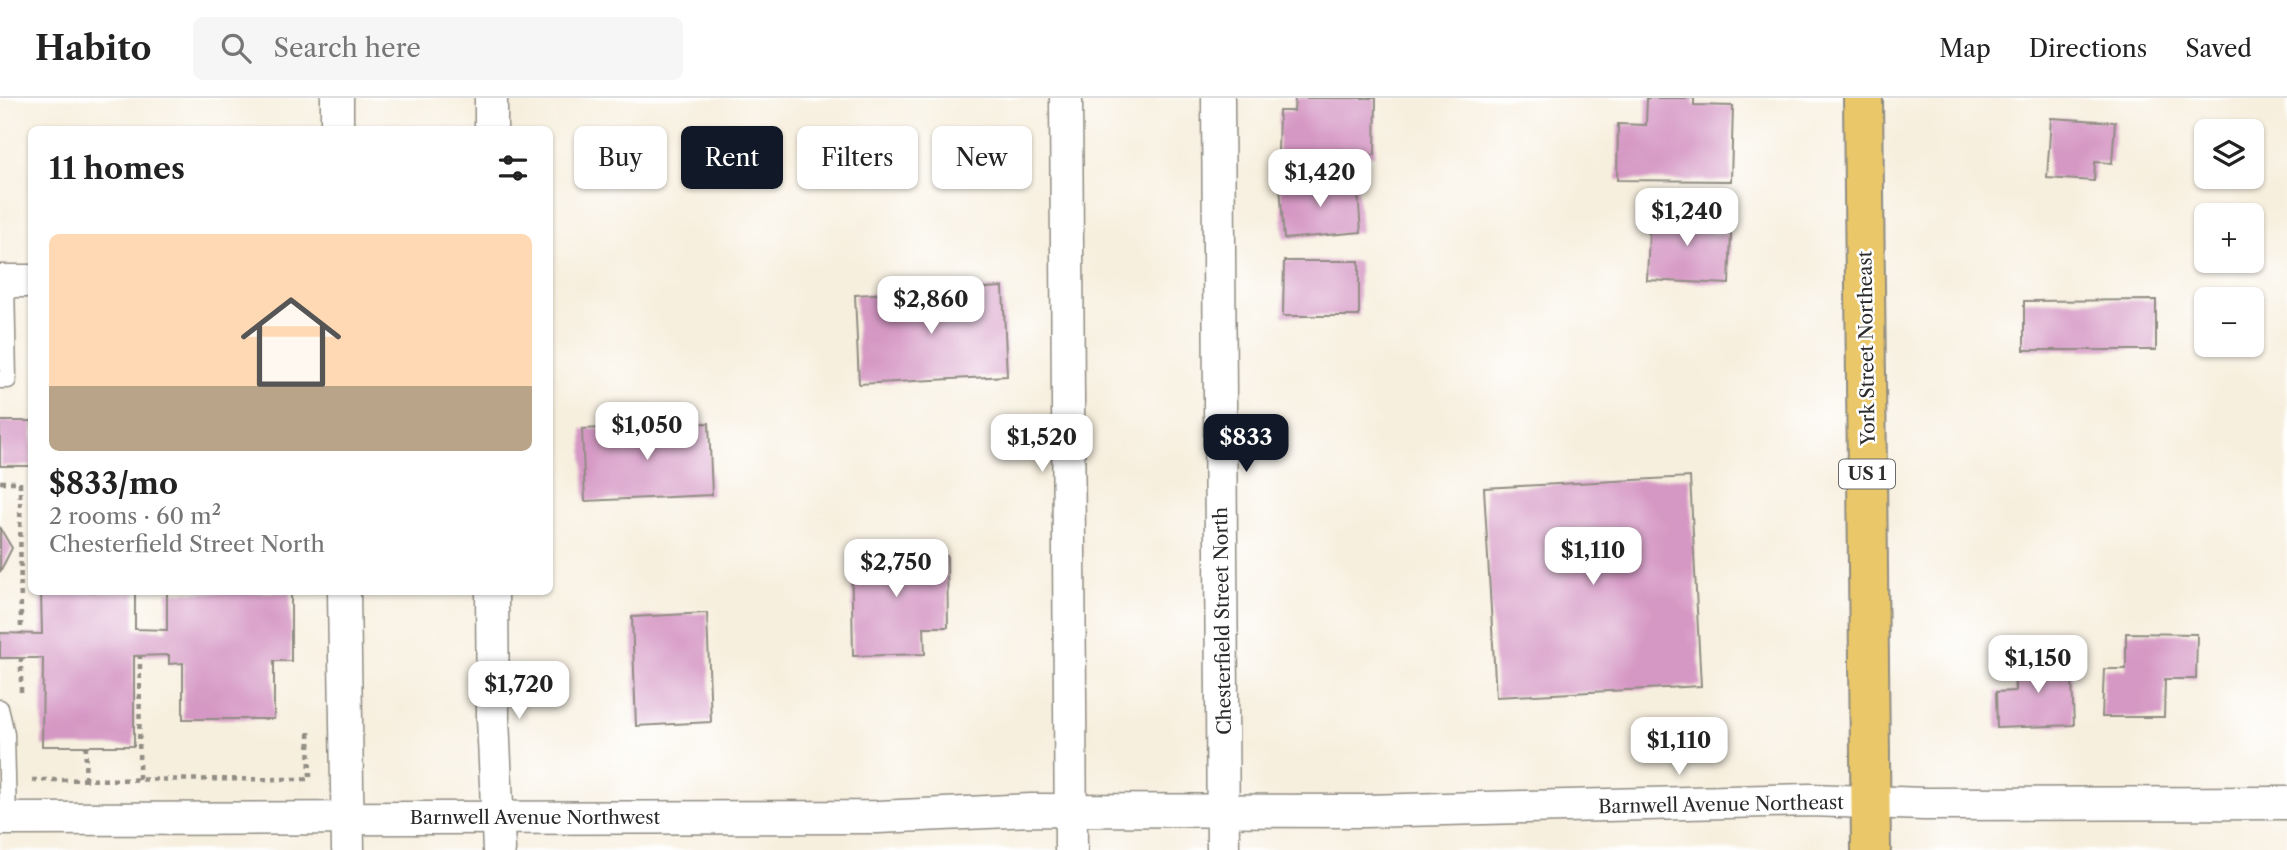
<!DOCTYPE html>
<meta charset="utf-8">
<style>
:root{--surface:#fff;--page:#f6f6f6;--text:#222;--muted:#767676;--line:#e0e0e0;--accent:#111827}
body{margin:0;font-family:"Libre Caslon Text",serif;background:var(--page);color:var(--text);height:100vh;display:flex;flex-direction:column;font-size:26px;white-space:nowrap}
*{box-sizing:border-box;margin:0}
p{font-size:23px;color:var(--muted)}
.icon{flex:none;width:38px;height:38px;fill:none;stroke:currentColor;stroke-width:2;stroke-linecap:round;stroke-linejoin:round}
.map{position:relative;flex:1;overflow:hidden}
.sheet{position:absolute;left:28px;top:28px;width:525px;height:469px;display:flex;flex-direction:column;background:var(--surface);border-radius:10px;box-shadow:0 2px 5px #0004}
.sheet>*{flex:none}
.hud{position:absolute;left:574px;top:28px;width:665px;height:63px;display:flex;gap:14px}
.fabs{position:absolute;left:2194px;top:21px;display:grid;gap:14px}
.fabs a{display:grid;place-items:center;width:70px;height:70px;border-radius:10px;background:var(--surface);box-shadow:0 2px 5px #0004;font-size:35px}
.price{position:absolute;translate:-50% -60px;padding:0 16px;border-radius:14px;background:#fff;color:#222;font-size:23px;line-height:46px;filter:drop-shadow(0 2px 4px #0008)}
.price::after{content:'';position:absolute;left:50%;top:42px;width:21px;height:16px;margin-left:-10px;background:inherit;clip-path:polygon(0 0,100% 0,50% 100%)}
.price.current{background:var(--accent);color:#fff}
ul{padding:0;list-style:none}
li{display:grid;align-content:center;gap:14px;height:371px;padding:0 21px}
li span{display:grid;place-items:center;height:217px;border-radius:10px;color:#555}
li>.icon{margin-inline-start:auto}
span .icon{width:126px;height:126px;fill:#fffc;stroke-width:1}
li b{font-size:30px}
h2{display:flex;justify-content:space-between;align-items:center;height:84px;padding:0 21px;font-size:30px}
.tag{padding:0 24px;border-radius:10px;background:var(--surface);box-shadow:0 2px 5px #0004;font-size:24px;line-height:63px}
.tag.current{background:var(--accent);color:#fff}
header{display:flex;align-items:center;gap:42px;box-sizing:border-box;height:98px;padding:0 35px;background:var(--surface);border-bottom:2px solid var(--line)}
header strong{font-size:33px}
nav{display:flex;gap:38px;margin-inline-start:auto;font-size:24px}
.search{width:490px;height:63px;background:var(--page);display:flex;align-items:center;gap:18px;box-sizing:border-box;padding:0 24px;border-radius:10px;color:var(--muted);font-size:26px}
.map>svg:first-child{display:block}
</style>
<header>
<strong>Habito</strong>
<div class="search"><svg class="icon" aria-label="search" viewBox="0 0 24 24"><circle cx="10" cy="10" r="6"/><path d="M15 15l6 6"/></svg>Search here</div>
<nav><a>Map</a><a>Directions</a><a>Saved</a></nav>
</header>
<div class="map">
<svg width="2287" height="752" viewBox="0 0 2287 752">
<rect width="100%" height="100%" fill="#fff"/>
<filter id="ink" filterUnits="userSpaceOnUse"><feTurbulence type="fractalNoise" baseFrequency=".0143" numOctaves="2"/><feDisplacementMap in="SourceGraphic" scale="14" xChannelSelector="R" yChannelSelector="G"/><feConvolveMatrix kernelMatrix="1 2 1 2 8 2 1 2 1" color-interpolation-filters="sRGB"/></filter>
<filter id="wash" filterUnits="userSpaceOnUse"><feTurbulence type="fractalNoise" baseFrequency=".00686" numOctaves="4" result="noise"/><feDisplacementMap in="SourceGraphic" scale="28" xChannelSelector="R" yChannelSelector="G"/><feGaussianBlur stdDeviation="1.57" result="paint"/><feColorMatrix in="noise" values="0 0 0 0 0 0 0 0 0 0 0 0 0 0 0 0 0 1.4 0 .05"/><feComposite in="paint" operator="in"/></filter>
<g filter="url(#wash)">
<rect width="100%" height="100%" fill="#f7efde"/>
<g id="blocks">
<!-- building -->
<g fill="#d598c4">
<path d="M1295,0H1376L1375,57L1278,55L1279,13H1294Z"/>
<path d="M1647,0H1694V7L1733,8L1731,83L1617,82L1618,26L1646,27Z"/>
<path d="M2051,20L2115,24L2112,65L2095,64L2094,83L2047,80Z"/>
<path d="M1357,81L1361,134L1284,141L1280,88Z"/>
<path d="M1650,111L1713,113L1712,135L1731,136L1729,186L1647,182Z"/>
<path d="M1284,163H1359V218H1283Z"/>
<path d="M1003,189L1007,278L859,286L855,197Z"/>
<path d="M2156,202V252H2024V203Z"/>
<rect x="0" y="323" width="32" height="45"/>
<path d="M709,325L712,397L585,403L582,331Z"/>
<path d="M1690,379L1701,588L1496,599L1484,390Z"/>
<path d="M0,430L12,450L0,474Z"/>
<path d="M923,448V459L947,458L948,529H924L925,556L853,558L851,450Z"/>
<path d="M41,494H135V531L167,532V494H291V563H274V621H183V565L169,566V557L134,558V648H42L43,560H0V535L42,536Z"/>
<path d="M707,515L711,624L636,628L632,519Z"/>
<path d="M2126,535L2197,536L2196,581H2165L2164,619H2102L2104,571H2126Z"/>
<path d="M2071,560L2074,627L1997,630L1996,594L2015,593L2014,563Z"/>
</g>
</g>
</g>
<g filter="url(#ink)">
<use href="#blocks" fill-opacity="0" stroke="#918d84" stroke-width="2"/>
<g fill="none" stroke-linecap="round" stroke-linejoin="round">
<defs>
<g id="lane">
<path d="M0,282H8L6,183"/>
<path d="M0,610L6,636L8,721"/>
</g>
<g id="street">
<path d="M337,0V32"/>
<path d="M491,0V32"/>
<path d="M1066,0L1071,752"/>
<path d="M1218,0L1223,752"/>
<path d="M0,183H32"/>
<path d="M344,494L348,752"/>
<path d="M492,494L493,620L499,752"/>
<path d="M0,721L878,719L1032,712L1365,713L1810,702L1924,706L2287,705"/>
</g>
<path id="primary" d="M1863,0L1871,752"/>
</defs>
<!-- lane casing -->
<use href="#lane" stroke="#918d84" stroke-width="19"/>
<!-- street casing -->
<use href="#street" stroke="#918d84" stroke-width="35"/>
<!-- primary casing -->
<use href="#primary" stroke="#918d84" stroke-width="42"/>
<!-- path -->
<g stroke="#918d84" stroke-width="4.5" stroke-dasharray="5 5" stroke-linecap="butt">
<path d="M0,384H20L21,535"/>
<path d="M21,594V560"/>
<path d="M139,681L140,558"/>
<path d="M32,682L310,681L309,631"/>
<path d="M85,682L86,647"/>
</g>
<!-- lane -->
<use href="#lane" stroke="#fff" stroke-width="16"/>
<!-- street -->
<use href="#street" stroke="#fff" stroke-width="32"/>
<!-- primary -->
<use href="#primary" stroke="#eac769" stroke-width="38"/>
</g>
</g>
<g text-anchor="middle" stroke-width="5" stroke-linejoin="round" paint-order="stroke">
<!-- shield labels -->
<rect fill="#fff" stroke="#6b6b6b" stroke-width="2" x="1839" y="361.5" width="56" height="29" rx="5"/>
<g font-size="18" font-weight="bold" fill="#2b2b2b">
<text x="1867" y="382">US 1</text>
</g>
<!-- street labels -->
<g font-size="19" fill="#2b2b2b" stroke="#fff">
<text transform="translate(1866 250) rotate(-91)" y="7">York Street Northeast</text>
<text transform="translate(1222 523) rotate(-91)" y="7">Chesterfield Street North</text>
<text transform="translate(1721 706) rotate(-1)" y="7">Barnwell Avenue Northeast</text>
<text x="535" y="726">Barnwell Avenue Northwest</text>
</g>
</g>
</svg>
<div class="fabs">
<a><svg class="icon" aria-label="layers" viewBox="0 0 24 24"><path d="M12 4l9 5-9 5-9-5zM3 14l9 5 9-5"/></svg></a>
<a>+</a>
<a>−</a>
</div>
<b class="price" style="left:1320px;top:111px">$1,420</b>
<b class="price" style="left:1687px;top:150px">$1,240</b>
<b class="price" style="left:931px;top:238px">$2,860</b>
<b class="price" style="left:647px;top:364px">$1,050</b>
<b class="price" style="left:1042px;top:376px">$1,520</b>
<b class="price current" style="left:1246px;top:376px">$833</b>
<b class="price" style="left:1593px;top:489px">$1,110</b>
<b class="price" style="left:896px;top:501px">$2,750</b>
<b class="price" style="left:2038px;top:597px">$1,150</b>
<b class="price" style="left:519px;top:623px">$1,720</b>
<b class="price" style="left:1679px;top:679px">$1,110</b>
<div class="hud">
<a class="tag">Buy</a>
<a class="tag current">Rent</a>
<a class="tag">Filters</a>
<a class="tag">New</a>
</div>
<section class="sheet">
<h2>11 homes<svg class="icon" aria-label="filters" viewBox="0 0 24 24"><path d="M4 7h16M4 17h16"/><circle cx="9" cy="7" r="2"/><circle cx="15" cy="17" r="2"/></svg></h2>
<ul>
<li><span style="background:linear-gradient(#ffd9b3 70%,#b9a48a 0)"><svg class="icon" aria-label="home" viewBox="0 0 24 24"><path d="M3 11l9-7 9 7M6 9v11h12V9"/></svg></span><div><b>$833/mo</b><p>2 rooms · 60 m²</p><p>Chesterfield Street North</p></div></li>
</ul>
</section>
</div>
